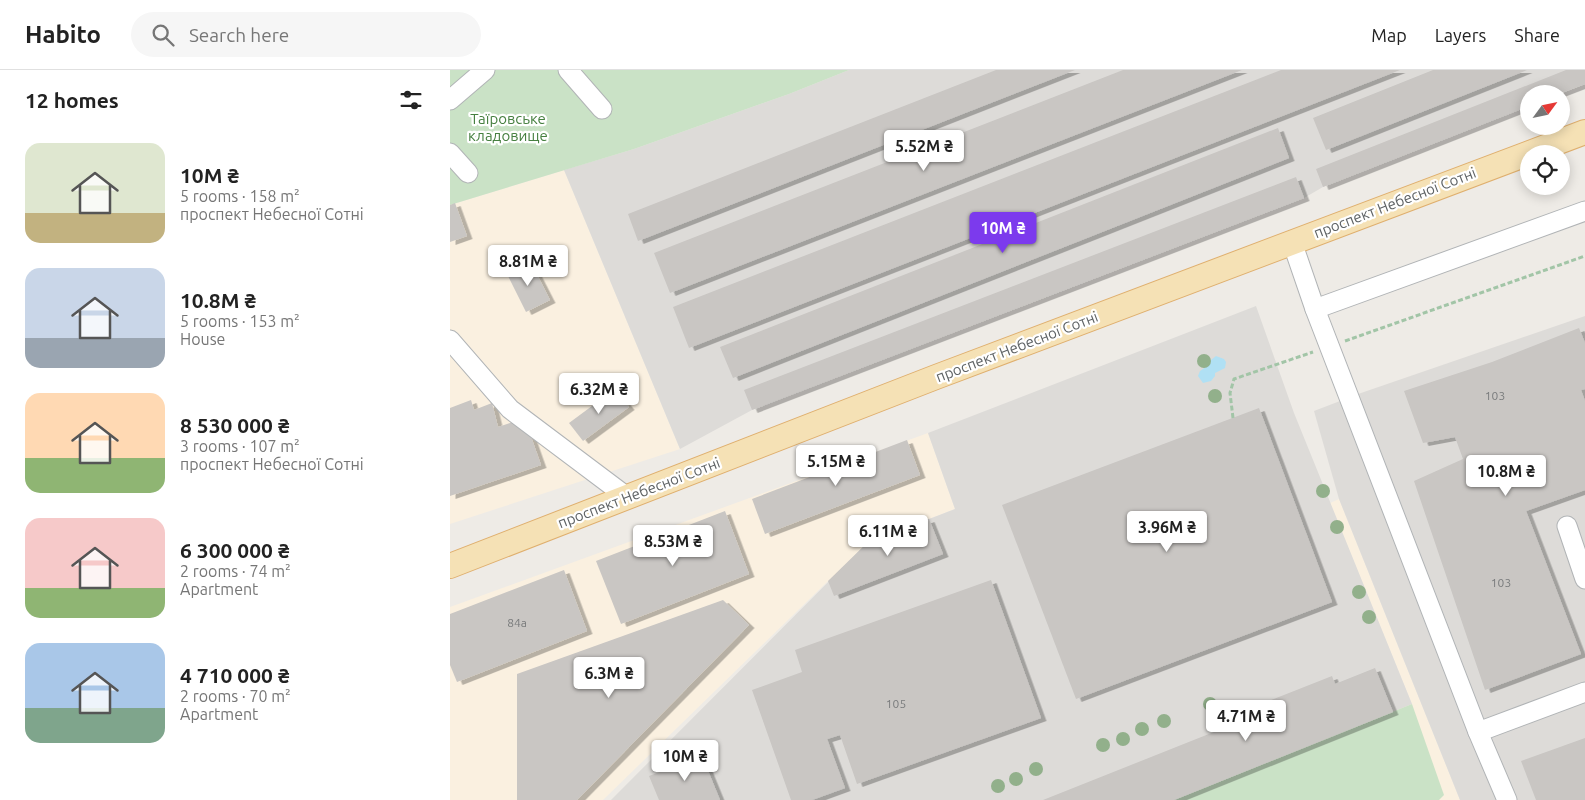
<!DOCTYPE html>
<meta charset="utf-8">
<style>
:root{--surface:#fff;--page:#f6f6f6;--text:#222;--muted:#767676;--line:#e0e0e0;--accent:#7c3aed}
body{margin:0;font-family:Ubuntu,sans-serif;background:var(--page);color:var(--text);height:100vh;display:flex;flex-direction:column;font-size:19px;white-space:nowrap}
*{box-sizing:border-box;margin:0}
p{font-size:16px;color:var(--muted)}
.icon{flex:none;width:28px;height:28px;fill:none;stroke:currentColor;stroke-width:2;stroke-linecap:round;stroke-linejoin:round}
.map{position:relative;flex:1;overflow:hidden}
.side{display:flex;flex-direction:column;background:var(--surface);width:450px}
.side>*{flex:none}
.needle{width:32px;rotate:57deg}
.buttons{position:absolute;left:1070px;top:15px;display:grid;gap:10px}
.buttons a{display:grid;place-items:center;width:50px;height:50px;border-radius:50%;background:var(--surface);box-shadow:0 2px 12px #0003;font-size:25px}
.price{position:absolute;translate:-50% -42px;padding:0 11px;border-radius:5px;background:#fff;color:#222;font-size:16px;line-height:32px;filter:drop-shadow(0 1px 2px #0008)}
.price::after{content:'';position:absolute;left:50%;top:30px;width:15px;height:11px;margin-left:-8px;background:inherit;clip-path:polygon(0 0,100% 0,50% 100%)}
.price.on{background:var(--accent);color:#fff}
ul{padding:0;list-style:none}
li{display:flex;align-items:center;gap:15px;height:125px;padding:0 25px}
li span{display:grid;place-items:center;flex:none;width:140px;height:100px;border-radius:15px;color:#555}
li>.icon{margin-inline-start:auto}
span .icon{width:60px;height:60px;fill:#fffc;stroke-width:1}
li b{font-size:21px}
h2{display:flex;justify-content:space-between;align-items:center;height:60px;padding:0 25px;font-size:21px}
header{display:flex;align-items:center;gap:30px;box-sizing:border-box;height:70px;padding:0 25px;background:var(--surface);border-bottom:1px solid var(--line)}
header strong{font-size:24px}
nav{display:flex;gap:28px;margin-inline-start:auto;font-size:18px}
.search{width:350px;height:45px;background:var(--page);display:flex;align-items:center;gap:12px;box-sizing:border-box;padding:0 18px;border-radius:28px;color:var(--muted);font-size:19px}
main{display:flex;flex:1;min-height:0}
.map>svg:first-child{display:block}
</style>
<header>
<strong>Habito</strong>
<div class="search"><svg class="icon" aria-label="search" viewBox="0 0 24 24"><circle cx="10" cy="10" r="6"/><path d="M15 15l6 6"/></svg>Search here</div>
<nav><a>Map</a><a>Layers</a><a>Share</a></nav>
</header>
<main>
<section class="side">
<h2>12 homes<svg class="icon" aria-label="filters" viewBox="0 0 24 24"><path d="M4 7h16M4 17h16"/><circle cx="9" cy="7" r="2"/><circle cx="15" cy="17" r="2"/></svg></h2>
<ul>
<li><span style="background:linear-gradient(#dfe7d0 70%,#c2b280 0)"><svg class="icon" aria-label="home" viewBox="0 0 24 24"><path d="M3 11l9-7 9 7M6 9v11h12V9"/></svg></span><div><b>10M ₴</b><p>5 rooms · 158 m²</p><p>проспект Небесної Сотні</p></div></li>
<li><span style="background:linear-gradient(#c9d6e8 70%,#9aa5b1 0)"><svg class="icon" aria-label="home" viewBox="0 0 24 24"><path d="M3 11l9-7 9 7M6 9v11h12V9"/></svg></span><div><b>10.8M ₴</b><p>5 rooms · 153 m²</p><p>House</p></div></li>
<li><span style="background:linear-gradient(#ffd9b3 65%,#8fb573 0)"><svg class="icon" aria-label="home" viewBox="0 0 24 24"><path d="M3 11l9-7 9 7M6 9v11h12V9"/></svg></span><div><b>8 530 000 ₴</b><p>3 rooms · 107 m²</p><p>проспект Небесної Сотні</p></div></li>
<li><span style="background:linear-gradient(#f6c9c9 70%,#8fb573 0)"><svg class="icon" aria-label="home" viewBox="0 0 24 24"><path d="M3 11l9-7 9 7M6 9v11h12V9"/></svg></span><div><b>6 300 000 ₴</b><p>2 rooms · 74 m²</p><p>Apartment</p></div></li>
<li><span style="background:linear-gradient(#a9c7e8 65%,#7fa58c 0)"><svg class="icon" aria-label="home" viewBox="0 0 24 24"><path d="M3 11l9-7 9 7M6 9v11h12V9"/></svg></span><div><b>4 710 000 ₴</b><p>2 rooms · 70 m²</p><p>Apartment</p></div></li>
</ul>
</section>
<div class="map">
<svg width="1135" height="730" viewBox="0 0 1135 730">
<defs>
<filter id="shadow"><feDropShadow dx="5.5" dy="3" stdDeviation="0" flood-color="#0004"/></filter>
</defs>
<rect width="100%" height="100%" fill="#eeebe6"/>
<!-- commercial -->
<g fill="#faf0e0">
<path d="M114,100L230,379L0,454V135Z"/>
<path d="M478,363L505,439L479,449L378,511L153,730H0V537Z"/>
<path d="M889,429L1010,730H815L802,699L962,634L880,433Z"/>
</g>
<!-- industrial -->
<g fill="#dddbd8">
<path d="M399,0H1135L1079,24V36L873,117L854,128L302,340L230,379L114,100L184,79L339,24Z"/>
<path d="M806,236L844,343L962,634L724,730H161L417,473L505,439L478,363Z"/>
<path d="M1135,246V730H1010L889,429L864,341L911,323Z"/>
</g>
<!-- green -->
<g fill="#cae2c6">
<path d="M0,0H399L339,24L184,79L0,135Z"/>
<path d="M962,634L994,725L989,730H724Z"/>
</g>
<!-- water -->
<path fill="#b0e0f4" d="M766,286L774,289L776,292L775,298L765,303V306L761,311L753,313L748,306L750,301C755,297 760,296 761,290Z"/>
<!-- building -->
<g fill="#c9c6c3" filter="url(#shadow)">
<path d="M546,0H625L188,171L178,144Z"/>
<path d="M673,0H792L220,223L204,183Z"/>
<path d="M831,0H950L239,278L223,237Z"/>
<path d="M983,0H1077L876,80L863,48Z"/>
<path d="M1116,0H1135V14L1109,24H1079V36L873,117L866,99Z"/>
<path d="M828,58L839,88L283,308L270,277Z"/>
<path d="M846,107L854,128L302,340L294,320Z"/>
<path d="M5,133L17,166L0,172V135Z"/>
<path d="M80,191L100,230L76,242L57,204Z"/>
<path d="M1129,258L1135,273V319L1131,320L1135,331V420L1076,441L1131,584L1035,620L964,411L1013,389L1005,367L973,373L954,321L1042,292Z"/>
<path d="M165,319L179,337L133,371L119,353Z"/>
<path d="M21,330L24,340L42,333L48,357L63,352L80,364L91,395L0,426V338Z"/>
<path d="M809,338L882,532L626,629L552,435Z"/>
<path d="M457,370L470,405L315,464L302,429Z"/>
<path d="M275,441L299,504L171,554L146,491Z"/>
<path d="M479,449L493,484L384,526L378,511L417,473Z"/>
<path d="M114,500L137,561L7,612L0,595V544Z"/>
<path d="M541,510L591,648L407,714L390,665L377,669L395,718L362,730H341L302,620L352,602L345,580Z"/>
<path d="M273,530L299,555L127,730H67V604Z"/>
<path d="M925,598L943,642L724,730H593L794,650L791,642L882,606L885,614Z"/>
<path d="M1135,668V730H1086L1071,691Z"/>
<path d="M252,686L270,730H209L199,706Z"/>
</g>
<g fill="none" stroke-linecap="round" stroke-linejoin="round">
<defs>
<g id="minor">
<path d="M118,0L152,39"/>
<path d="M0,30L35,0"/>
<path d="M0,83L18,103"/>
<path d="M842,172L865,239L1028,662L1057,730"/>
<path d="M865,239L1135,141"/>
<path d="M0,270L60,339L177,427"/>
<path d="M1117,456L1135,509"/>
<path d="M1028,662L1135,622"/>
</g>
<path id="major" d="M0,496L486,307L1135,62"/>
</defs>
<!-- minor casing -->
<use href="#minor" stroke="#b1b4b6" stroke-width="21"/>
<!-- major casing -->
<use href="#major" stroke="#dfaf6e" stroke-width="26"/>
<!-- path -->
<g stroke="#a2c5a7" stroke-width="3" stroke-dasharray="5 2.5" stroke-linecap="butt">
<path d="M895,271L1135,186"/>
<path d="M783,348L780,323L784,309L863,282"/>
</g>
<!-- minor -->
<use href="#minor" stroke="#fff" stroke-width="19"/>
<!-- major -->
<use href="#major" stroke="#f5e1b5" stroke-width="24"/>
</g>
<!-- trees -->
<g fill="#92b08b">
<circle cx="754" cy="291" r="7"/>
<circle cx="765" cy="326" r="7"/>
<circle cx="873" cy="421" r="7"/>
<circle cx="887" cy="457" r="7"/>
<circle cx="909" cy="522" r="7"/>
<circle cx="919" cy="547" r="7"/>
<circle cx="760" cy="634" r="7"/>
<circle cx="714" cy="651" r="7"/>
<circle cx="692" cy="659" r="7"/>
<circle cx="673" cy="669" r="7"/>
<circle cx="653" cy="675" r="7"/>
<circle cx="586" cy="699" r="7"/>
<circle cx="566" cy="709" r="7"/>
<circle cx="548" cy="716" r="7"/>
</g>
<g text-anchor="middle" stroke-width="4.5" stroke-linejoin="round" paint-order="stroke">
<!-- number labels -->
<g font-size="12" fill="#797b7c">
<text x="1045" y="330">103</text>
<text x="1051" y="517">103</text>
<text x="67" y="557">84а</text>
<text x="446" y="638">105</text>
</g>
<!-- park labels -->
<g font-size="15" fill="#478041" stroke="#fff">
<text x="58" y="54">Таїровське<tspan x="58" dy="17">кладовище</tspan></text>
</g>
<!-- street labels -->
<g font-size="15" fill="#5e6264" stroke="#fff">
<text transform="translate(945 133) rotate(-21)" y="5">проспект Небесної Сотні</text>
<text transform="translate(567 277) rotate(-21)" y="5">проспект Небесної Сотні</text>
<text transform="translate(189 423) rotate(-21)" y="5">проспект Небесної Сотні</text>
</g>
</g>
</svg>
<div class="buttons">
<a><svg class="needle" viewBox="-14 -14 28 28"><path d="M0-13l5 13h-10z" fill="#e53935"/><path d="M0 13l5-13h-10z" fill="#767676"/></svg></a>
<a><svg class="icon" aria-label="locate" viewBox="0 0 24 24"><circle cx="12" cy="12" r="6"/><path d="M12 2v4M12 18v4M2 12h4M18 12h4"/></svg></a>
</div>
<b class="price" style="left:474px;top:102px">5.52M ₴</b>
<b class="price on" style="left:553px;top:184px">10M ₴</b>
<b class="price" style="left:78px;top:217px">8.81M ₴</b>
<b class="price" style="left:149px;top:345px">6.32M ₴</b>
<b class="price" style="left:386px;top:417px">5.15M ₴</b>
<b class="price" style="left:1056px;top:427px">10.8M ₴</b>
<b class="price" style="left:717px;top:483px">3.96M ₴</b>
<b class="price" style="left:438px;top:487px">6.11M ₴</b>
<b class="price" style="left:223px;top:497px">8.53M ₴</b>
<b class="price" style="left:159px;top:629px">6.3M ₴</b>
<b class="price" style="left:796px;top:672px">4.71M ₴</b>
<b class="price" style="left:235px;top:712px">10M ₴</b>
</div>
</main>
